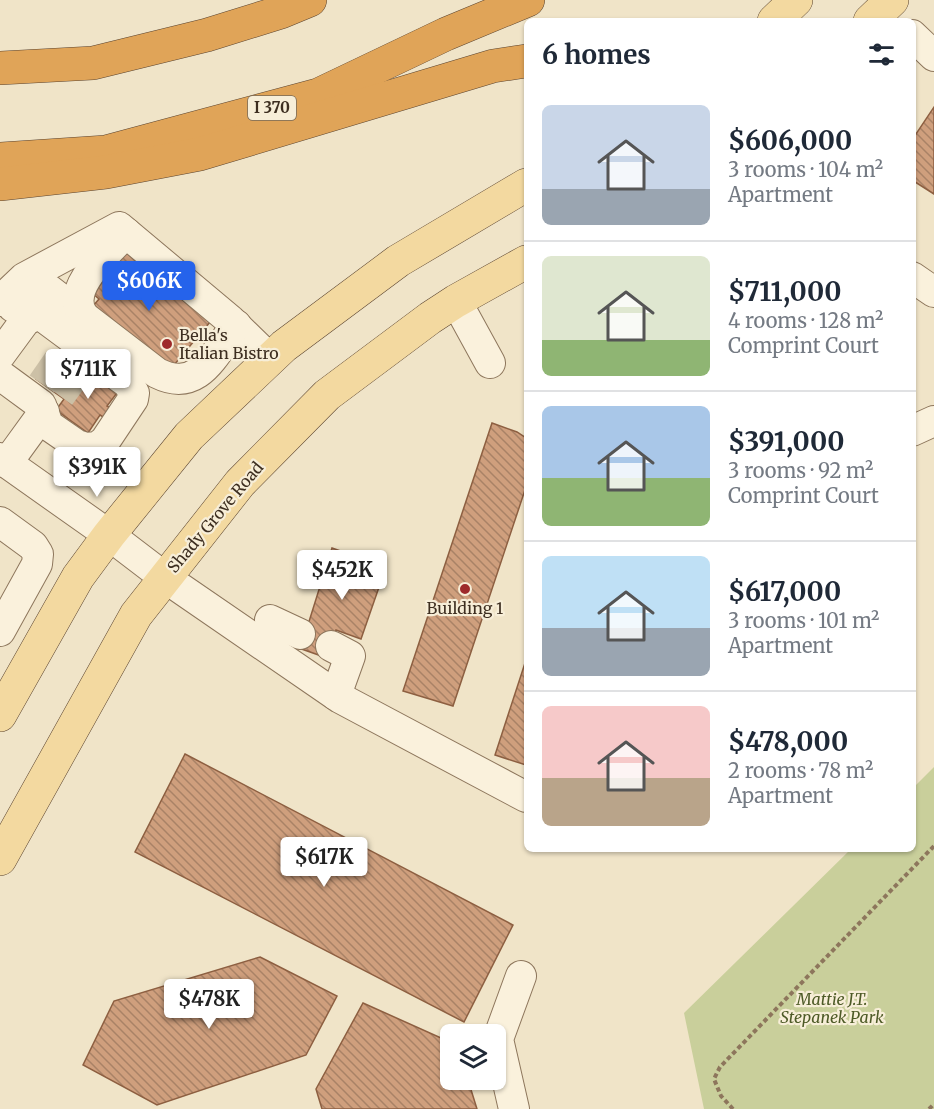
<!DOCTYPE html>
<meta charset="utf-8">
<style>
:root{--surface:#fff;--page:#f2f2f3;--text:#1f2937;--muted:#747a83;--line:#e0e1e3;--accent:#2563eb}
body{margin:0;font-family:Merriweather,serif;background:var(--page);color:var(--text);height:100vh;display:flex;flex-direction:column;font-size:22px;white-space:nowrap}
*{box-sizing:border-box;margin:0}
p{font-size:20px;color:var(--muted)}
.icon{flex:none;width:33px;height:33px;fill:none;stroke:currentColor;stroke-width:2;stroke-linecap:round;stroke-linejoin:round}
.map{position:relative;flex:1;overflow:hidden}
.side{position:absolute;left:524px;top:18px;width:392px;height:834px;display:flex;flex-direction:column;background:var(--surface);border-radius:9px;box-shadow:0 2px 4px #0004}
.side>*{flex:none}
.tools{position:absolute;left:440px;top:1024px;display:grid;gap:12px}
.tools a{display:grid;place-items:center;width:66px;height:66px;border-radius:9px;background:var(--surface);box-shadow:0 2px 4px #0004;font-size:30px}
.price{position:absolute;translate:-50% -51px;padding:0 14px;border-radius:6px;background:#fff;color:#222;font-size:20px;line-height:39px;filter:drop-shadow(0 2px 3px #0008)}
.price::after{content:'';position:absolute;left:50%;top:36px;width:18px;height:14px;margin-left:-9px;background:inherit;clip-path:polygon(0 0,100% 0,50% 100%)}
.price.active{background:var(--accent);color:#fff}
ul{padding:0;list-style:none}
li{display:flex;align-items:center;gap:18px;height:150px;padding:0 18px}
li+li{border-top:2px solid var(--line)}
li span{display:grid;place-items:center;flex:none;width:168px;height:120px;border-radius:9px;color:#555}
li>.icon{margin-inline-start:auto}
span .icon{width:72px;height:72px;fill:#fffc;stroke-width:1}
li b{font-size:26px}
h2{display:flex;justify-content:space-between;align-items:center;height:72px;padding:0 18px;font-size:26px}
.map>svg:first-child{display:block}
</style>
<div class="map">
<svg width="934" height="1109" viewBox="0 0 934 1109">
<defs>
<pattern id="building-back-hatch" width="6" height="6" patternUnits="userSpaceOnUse" patternTransform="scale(1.5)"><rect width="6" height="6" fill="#cf9f7d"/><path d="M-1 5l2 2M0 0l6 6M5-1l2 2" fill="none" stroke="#a98266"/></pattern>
</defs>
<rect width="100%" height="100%" fill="#f0e4c8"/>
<!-- green -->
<path fill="#c9cf9b" d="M934,767V1109H704L684,1013L851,849H912V789Z"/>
<!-- building -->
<g fill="url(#building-back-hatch)" stroke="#8d5f41" stroke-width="1.5">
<path d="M934,107V194L912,180V140Z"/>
<path d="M126,252L210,322L169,371L93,306L99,299L92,293Z"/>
<path d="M52,357L80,377L64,399L36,379Z"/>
<path d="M88,366L120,389L107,406L112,409L105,418L100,415L88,433L56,410Z"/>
<path d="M492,423L517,432L526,438V487L453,706L403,691Z"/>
<path d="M332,548L386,567L361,639L336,630L327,658L296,647L307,628Z"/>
<path d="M526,660V765L495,755Z"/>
<path d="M185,754L513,925L464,1022L135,852Z"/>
<path d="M260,957L337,996L306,1055L157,1105L83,1065L114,1001Z"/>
<path d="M363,1003L450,1042V1080H468L477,1109H322L316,1089Z"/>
</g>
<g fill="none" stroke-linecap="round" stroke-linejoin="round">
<!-- minor-tunnel -->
<g stroke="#ccc0a6" stroke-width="30" stroke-dasharray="30 15" stroke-linecap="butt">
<path d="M42,384L58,361"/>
<path d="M60,396L76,374"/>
</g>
<defs>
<g id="minor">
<path d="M912,35L934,56"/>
<path d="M912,277L934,292"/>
<path d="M0,301L24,278L119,227L230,320L269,358"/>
<path d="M456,301L490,363"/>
<path d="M13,307C23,296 32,285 49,290L157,373C199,394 214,354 236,325"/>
<path d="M83,315C64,289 109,251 126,233"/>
<path d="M0,355L25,321L34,316H42L73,339L79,348L128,383L134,393L133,399L105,441L97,447L86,448L77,445L48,425L41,405L0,375"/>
<path d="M912,431L934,421"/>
<path d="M0,458L109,535L164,577L340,698L526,797"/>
<path d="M7,463L44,412"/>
<path d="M0,522L33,546L38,554L37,564L0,631"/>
<path d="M270,620L300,634"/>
<path d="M331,646L350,656L336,695"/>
<path d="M514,1109L498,1039L521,976"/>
</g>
<g id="major">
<path d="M774,21L796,0"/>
<path d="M870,21L892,0"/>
<path d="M0,715L78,577L109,535L189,436L284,346L398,261L526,185"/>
<path d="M0,859L136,615L240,483L327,395L430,318L456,301L526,262"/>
</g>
<g id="highway">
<path d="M0,68L93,63L207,35L281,12L310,0"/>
<path d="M0,159L106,152L318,95L446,34L528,0"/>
<path d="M0,184L106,172L200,154L493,66L526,61"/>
</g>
</defs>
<!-- minor casing -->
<use href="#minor" stroke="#8d765c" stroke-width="32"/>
<!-- major casing -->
<use href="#major" stroke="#5b4430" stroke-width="34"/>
<!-- highway casing -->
<use href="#highway" stroke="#5b4430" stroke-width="34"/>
<!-- path -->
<g stroke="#8d765c" stroke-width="4" stroke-dasharray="4.5 3" stroke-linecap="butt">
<path d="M733,1109L721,1096L714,1079L720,1067L934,846"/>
<path d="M929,1109L934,1104"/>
</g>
<!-- minor -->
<use href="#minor" stroke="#faf1dc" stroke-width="30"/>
<!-- major -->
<use href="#major" stroke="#f3d9a0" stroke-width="33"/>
<!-- highway -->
<use href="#highway" stroke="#e0a458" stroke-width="33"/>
</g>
<!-- markers -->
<g fill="#9e2a2b" stroke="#f7eed8" stroke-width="2">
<circle cx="167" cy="344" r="6"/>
<circle cx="465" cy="589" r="6"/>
</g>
<g text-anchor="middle" stroke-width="4.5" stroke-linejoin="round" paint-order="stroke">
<!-- shield labels -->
<rect fill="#f7eed8" stroke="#756857" stroke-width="1.5" x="248" y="96" width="48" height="24" rx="4.5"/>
<g font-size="15" font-weight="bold" fill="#3d2e20">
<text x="272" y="113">I 370</text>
</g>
<!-- poi labels -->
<g font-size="16" fill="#3d2e20" stroke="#f7eed8" text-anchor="start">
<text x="179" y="341">Bella's<tspan x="179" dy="18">Italian Bistro</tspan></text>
<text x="465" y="614" text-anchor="middle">Building 1</text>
</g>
<!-- street labels -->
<g font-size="16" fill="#3d2e20" stroke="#f7eed8">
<text transform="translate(215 517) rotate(-50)" y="6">Shady Grove Road</text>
</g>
<!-- park labels -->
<g font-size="16" font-style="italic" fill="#4d5a26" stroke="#f7eed8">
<text x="832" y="1005">Mattie J.T.<tspan x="832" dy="18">Stepanek Park</tspan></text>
</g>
</g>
</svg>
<div class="tools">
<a><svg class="icon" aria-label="layers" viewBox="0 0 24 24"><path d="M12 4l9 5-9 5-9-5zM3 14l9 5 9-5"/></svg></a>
</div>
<b class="price active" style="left:149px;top:312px">$606K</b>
<b class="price" style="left:88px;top:400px">$711K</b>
<b class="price" style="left:97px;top:498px">$391K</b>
<b class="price" style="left:342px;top:601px">$452K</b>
<b class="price" style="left:324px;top:888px">$617K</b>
<b class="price" style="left:209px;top:1030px">$478K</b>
<section class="side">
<h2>6 homes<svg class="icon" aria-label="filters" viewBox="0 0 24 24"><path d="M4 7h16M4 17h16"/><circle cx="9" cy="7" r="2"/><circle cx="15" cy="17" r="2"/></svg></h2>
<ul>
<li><span style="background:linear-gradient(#c9d6e8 70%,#9aa5b1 0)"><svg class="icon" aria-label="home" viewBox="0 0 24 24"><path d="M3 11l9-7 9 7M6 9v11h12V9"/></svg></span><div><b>$606,000</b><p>3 rooms · 104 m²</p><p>Apartment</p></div></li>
<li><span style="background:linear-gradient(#dfe7d0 70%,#8fb573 0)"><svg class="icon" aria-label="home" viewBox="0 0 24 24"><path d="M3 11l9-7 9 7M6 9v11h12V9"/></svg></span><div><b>$711,000</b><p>4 rooms · 128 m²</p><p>Comprint Court</p></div></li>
<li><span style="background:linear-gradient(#a9c7e8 60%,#8fb573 0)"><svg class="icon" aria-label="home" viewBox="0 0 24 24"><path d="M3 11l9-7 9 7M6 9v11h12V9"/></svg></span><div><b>$391,000</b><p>3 rooms · 92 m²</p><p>Comprint Court</p></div></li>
<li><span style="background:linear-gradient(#bfe0f5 60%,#9aa5b1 0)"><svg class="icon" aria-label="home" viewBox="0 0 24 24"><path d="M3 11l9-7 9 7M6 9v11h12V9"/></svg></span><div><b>$617,000</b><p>3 rooms · 101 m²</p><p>Apartment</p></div></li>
<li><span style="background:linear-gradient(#f6c9c9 60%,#b9a48a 0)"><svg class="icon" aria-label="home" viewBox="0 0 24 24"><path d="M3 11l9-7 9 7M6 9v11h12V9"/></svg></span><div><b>$478,000</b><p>2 rooms · 78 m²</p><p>Apartment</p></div></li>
</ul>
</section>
</div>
